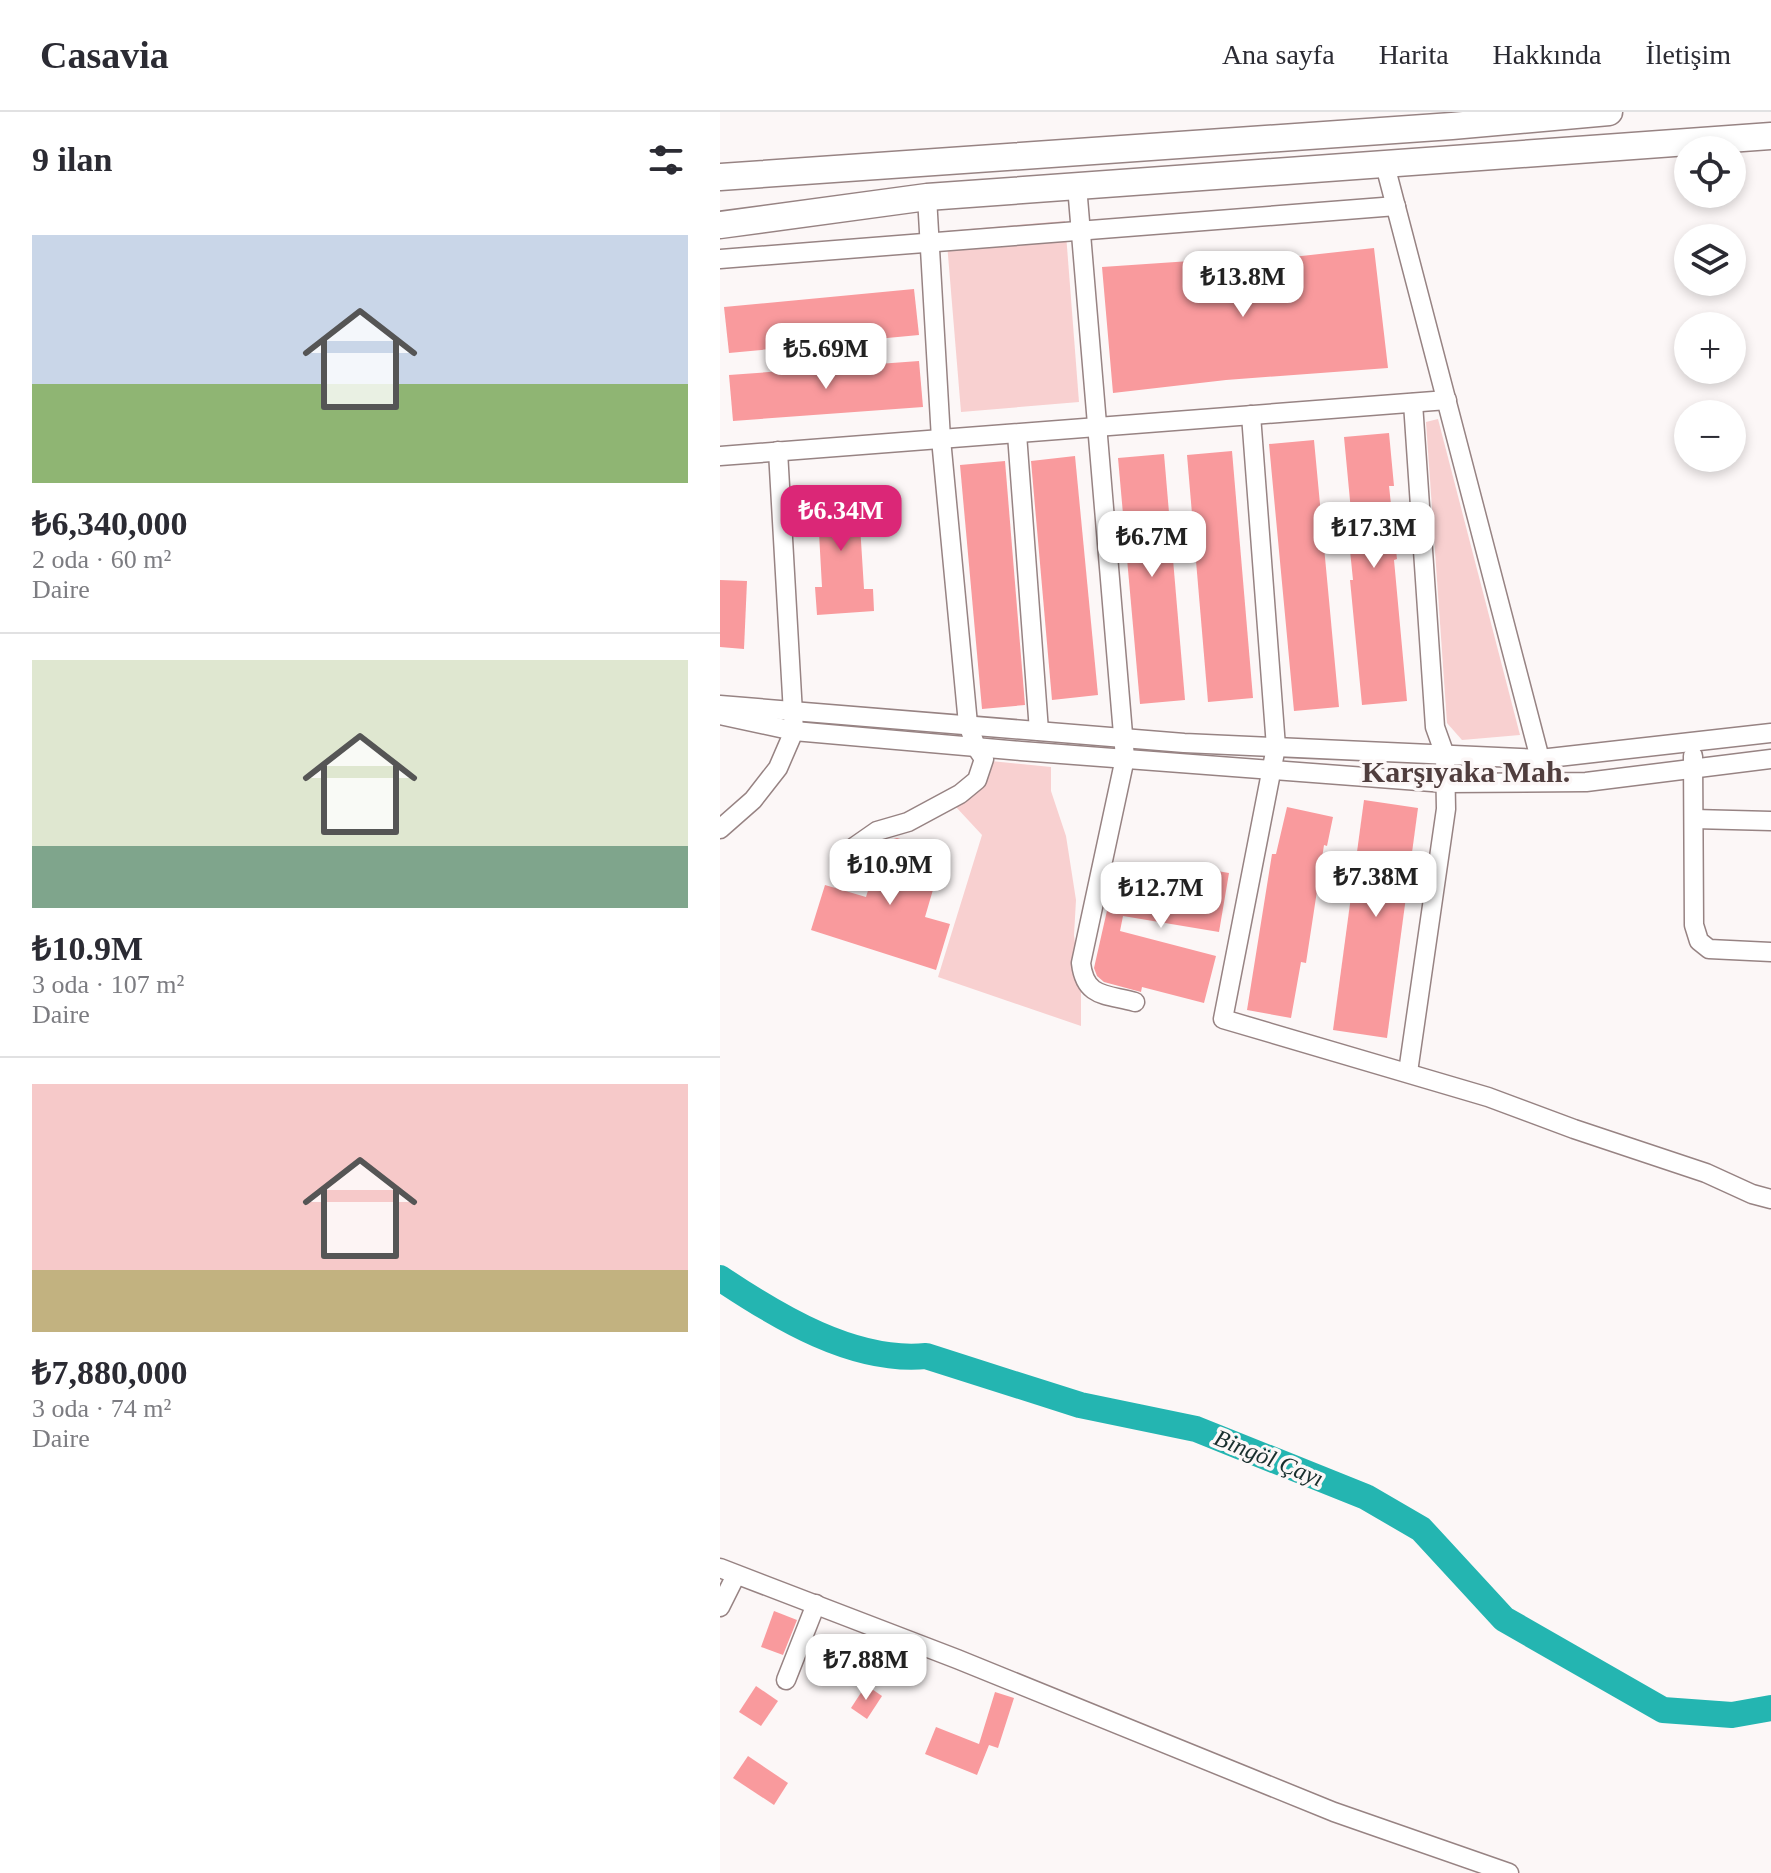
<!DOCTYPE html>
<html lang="tr">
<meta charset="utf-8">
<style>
:root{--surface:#fff;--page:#f7f7f7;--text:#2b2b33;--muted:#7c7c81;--line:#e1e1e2;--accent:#db2777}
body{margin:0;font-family:"Times New Roman",serif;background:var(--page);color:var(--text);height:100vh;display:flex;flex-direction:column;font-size:30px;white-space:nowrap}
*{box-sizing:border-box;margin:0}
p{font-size:26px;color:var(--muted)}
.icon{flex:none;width:44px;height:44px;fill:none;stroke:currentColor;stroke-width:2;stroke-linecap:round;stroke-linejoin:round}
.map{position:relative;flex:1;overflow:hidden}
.details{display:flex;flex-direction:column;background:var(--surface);width:720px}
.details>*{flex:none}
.fabs{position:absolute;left:954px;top:24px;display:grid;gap:16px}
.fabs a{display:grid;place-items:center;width:72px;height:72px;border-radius:50%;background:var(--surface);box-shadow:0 4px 12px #0003;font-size:40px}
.price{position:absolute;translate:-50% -68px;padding:0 18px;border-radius:16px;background:#fff;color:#222;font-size:26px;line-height:52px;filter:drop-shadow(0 2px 4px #0008)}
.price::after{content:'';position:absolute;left:50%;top:48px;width:24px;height:18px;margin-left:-12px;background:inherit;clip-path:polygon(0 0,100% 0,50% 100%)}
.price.current{background:var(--accent);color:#fff}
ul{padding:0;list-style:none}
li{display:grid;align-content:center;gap:16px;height:424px;padding:0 32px}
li+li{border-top:2px solid var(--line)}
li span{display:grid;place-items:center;height:248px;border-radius:0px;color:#555}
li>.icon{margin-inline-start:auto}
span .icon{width:144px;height:144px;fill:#fffc;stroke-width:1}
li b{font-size:34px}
h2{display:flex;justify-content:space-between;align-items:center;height:96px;padding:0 32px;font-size:34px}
header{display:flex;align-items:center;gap:48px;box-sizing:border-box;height:112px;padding:0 40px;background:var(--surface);border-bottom:2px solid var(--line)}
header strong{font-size:38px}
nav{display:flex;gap:44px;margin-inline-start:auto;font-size:28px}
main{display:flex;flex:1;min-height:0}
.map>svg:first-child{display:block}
</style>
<header>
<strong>Casavia</strong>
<nav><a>Ana sayfa</a><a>Harita</a><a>Hakkında</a><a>İletişim</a></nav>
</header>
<main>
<section class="details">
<h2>9 ilan<svg class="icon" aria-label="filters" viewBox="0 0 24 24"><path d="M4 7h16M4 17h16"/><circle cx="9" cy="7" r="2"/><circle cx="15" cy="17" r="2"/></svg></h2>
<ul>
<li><span style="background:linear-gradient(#c9d6e8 60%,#8fb573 0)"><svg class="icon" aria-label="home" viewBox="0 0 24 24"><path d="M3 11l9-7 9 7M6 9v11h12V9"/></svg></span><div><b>₺6,340,000</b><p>2 oda · 60 m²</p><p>Daire</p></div></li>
<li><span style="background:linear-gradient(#dfe7d0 75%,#7fa58c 0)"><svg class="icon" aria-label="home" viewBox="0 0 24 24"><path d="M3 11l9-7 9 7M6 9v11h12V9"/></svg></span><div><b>₺10.9M</b><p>3 oda · 107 m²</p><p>Daire</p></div></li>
<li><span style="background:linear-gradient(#f6c9c9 75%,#c2b280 0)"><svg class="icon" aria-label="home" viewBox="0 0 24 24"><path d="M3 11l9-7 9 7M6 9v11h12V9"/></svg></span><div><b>₺7,880,000</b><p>3 oda · 74 m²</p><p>Daire</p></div></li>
</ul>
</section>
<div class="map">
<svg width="1051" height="1761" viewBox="0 0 1051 1761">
<rect width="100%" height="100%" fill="#fcf7f7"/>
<!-- green -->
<g fill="#f8d0d0">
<path d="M345,109L359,290L241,300L226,119Z"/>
<path d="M718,307L800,623L742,628L727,611L706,310Z"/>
<path d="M271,649L331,655V679L346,724L356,788L354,823L361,879V914L218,865L262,723L236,695L266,672Z"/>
</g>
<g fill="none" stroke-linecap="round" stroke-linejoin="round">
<!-- river -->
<path stroke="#24b5b1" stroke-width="26" d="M0,1166C58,1205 134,1251 206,1244L360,1293L476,1317L646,1385L701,1417L784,1507L943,1598L1012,1603L1051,1596"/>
</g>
<!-- building -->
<g fill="#f99a9d">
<path d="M654,136L668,256L506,268L393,281L382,155L544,144L545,148Z"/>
<path d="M194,177L199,223L9,241L4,195Z"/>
<path d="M199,249L203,295L13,309L9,263Z"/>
<path d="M669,321L674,374H669L677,447L674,448L687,589L642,593L630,468H633L626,399H631L624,325Z"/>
<path d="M594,328L619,595L574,599L549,332Z"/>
<path d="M512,339L533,586L488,590L467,343Z"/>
<path d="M444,342L465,588L420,592L398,346Z"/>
<path d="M355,344L378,583L332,588L311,349Z"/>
<path d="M285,349L305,593L262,597L240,353Z"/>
<path d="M145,377L146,397H139L144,477H153L154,499L97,503L95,475H102L98,403L92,404L90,381Z"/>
<path d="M0,468L27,469L24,537L0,535Z"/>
<path d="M644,688L698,696L667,926L613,918Z"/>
<path d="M567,695L613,705L607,734L604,733L586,851L581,850L571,906L527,898L552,742H556Z"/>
<path d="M177,726L224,740L205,805L230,812L216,858L91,818L105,773L146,785L163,730Z"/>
<path d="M398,750L460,764L462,753L509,761L499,820L403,804L400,819L496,844L484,891L422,875L421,880L384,870L377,864L374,856Z"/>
<path d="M54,1499L77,1508L63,1543L41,1535Z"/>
<path d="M146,1573L162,1584L147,1607L131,1596Z"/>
<path d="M36,1574L58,1589L41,1614L19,1600Z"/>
<path d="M275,1580L294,1586L278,1636L269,1633L257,1663L205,1642L216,1615L259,1632Z"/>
<path d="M28,1644L68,1671L54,1693L13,1666Z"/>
</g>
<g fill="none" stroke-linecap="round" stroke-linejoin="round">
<defs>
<g id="minor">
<path d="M665,53L820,647"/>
<path d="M357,74L405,646L361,851C365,886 386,882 415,890"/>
<path d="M0,147L676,94"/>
<path d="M531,303L556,635L503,907L768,985L854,1017L986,1061L1032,1082L1051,1087"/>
<path d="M297,322L319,619"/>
<path d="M0,344L727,288"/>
<path d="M0,593L464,631L820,647L1051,621"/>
<path d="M0,603L74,619L301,639L725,671L866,670L1051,647"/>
<path d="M973,644L974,813L979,829L989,837L1051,840"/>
<path d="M974,707L1051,709"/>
<path d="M0,717L33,688L58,656L74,619L58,339"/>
<path d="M124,742L157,719L188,710L240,682L257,668L264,647L256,635L248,612L221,327L207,85"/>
<path d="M688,960L726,697L725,643L715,615L693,291"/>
<path d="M0,1456L237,1547L614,1700L789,1761"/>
<path d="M0,1495L16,1463"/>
<path d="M66,1568L96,1492"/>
</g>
<g id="highway">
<path d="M0,65L732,14L889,0"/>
<path d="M0,113L207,85L1051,24"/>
</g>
</defs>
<!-- minor casing -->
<use href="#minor" stroke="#978383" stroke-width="21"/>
<!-- highway casing -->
<use href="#highway" stroke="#978383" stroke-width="29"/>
<!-- minor -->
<use href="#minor" stroke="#fff" stroke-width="18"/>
<!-- highway -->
<use href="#highway" stroke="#fff" stroke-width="26"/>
</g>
<g text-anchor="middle" stroke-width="7" stroke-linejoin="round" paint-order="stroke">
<!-- water labels -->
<g font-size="24" font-style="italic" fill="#192f2e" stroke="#fcf7f7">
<text transform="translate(549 1346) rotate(22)" y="8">Bingöl Çayı</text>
</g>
<!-- district labels -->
<g font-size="30" font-weight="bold" fill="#503e3e" stroke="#fcf7f7">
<text x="746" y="670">Karşıyaka Mah.</text>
</g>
</g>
</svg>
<div class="fabs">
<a><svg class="icon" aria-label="locate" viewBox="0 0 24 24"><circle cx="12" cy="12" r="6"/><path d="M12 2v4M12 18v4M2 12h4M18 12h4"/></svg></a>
<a><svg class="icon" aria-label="layers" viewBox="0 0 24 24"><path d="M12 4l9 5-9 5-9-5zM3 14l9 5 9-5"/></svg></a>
<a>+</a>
<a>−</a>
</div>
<b class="price" style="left:523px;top:207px">₺13.8M</b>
<b class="price" style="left:106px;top:279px">₺5.69M</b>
<b class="price current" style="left:121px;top:441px">₺6.34M</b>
<b class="price" style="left:654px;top:458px">₺17.3M</b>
<b class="price" style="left:432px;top:467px">₺6.7M</b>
<b class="price" style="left:170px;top:795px">₺10.9M</b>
<b class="price" style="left:656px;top:807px">₺7.38M</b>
<b class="price" style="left:441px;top:818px">₺12.7M</b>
<b class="price" style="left:146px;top:1590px">₺7.88M</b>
</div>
</main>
